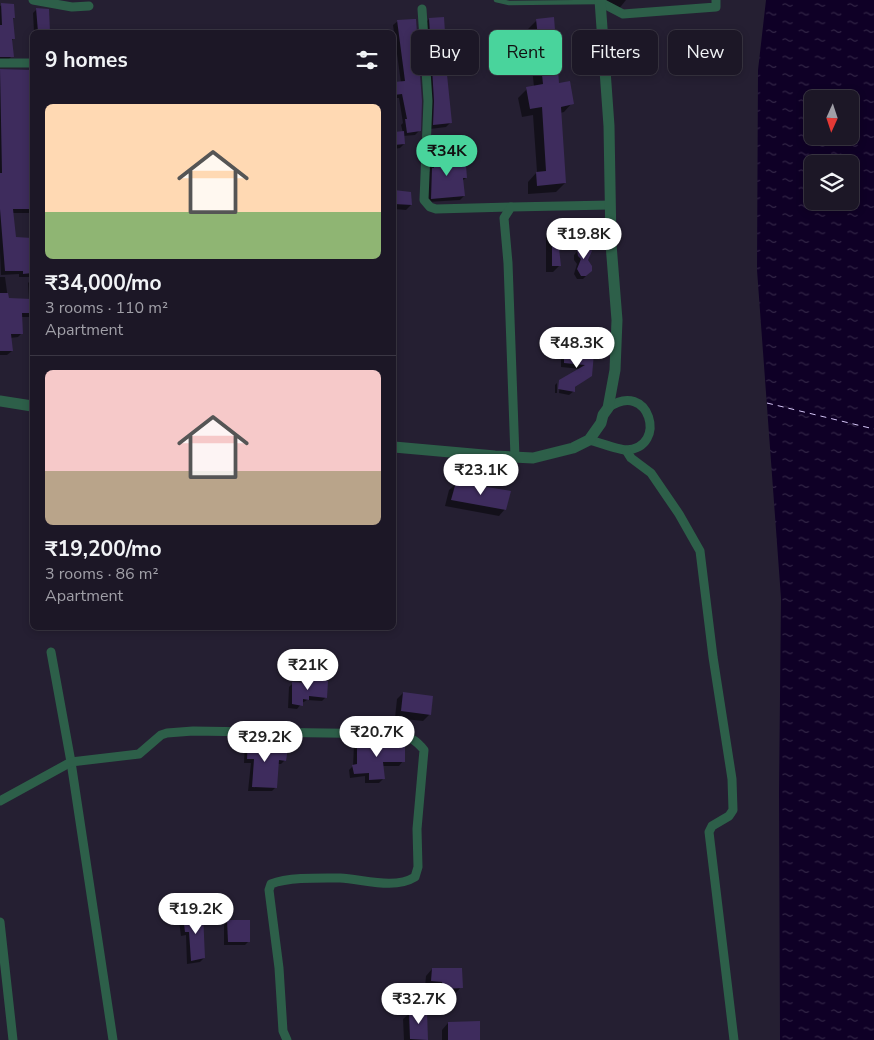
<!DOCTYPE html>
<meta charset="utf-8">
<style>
:root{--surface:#1c1726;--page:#292432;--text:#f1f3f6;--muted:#a09fa7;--line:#3a3643;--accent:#49d49c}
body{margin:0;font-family:"Nunito Sans",sans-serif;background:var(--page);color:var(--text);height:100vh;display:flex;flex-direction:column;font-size:19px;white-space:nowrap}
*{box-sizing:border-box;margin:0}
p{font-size:16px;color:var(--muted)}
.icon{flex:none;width:28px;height:28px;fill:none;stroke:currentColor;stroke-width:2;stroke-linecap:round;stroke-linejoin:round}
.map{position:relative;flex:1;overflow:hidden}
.side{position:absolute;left:30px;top:30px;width:366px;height:600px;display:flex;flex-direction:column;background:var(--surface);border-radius:8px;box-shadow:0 2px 8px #0003,0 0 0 1px var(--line)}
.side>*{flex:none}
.guide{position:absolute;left:411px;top:30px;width:388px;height:45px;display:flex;gap:10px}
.needle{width:32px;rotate:183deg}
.buttons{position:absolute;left:804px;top:90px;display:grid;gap:10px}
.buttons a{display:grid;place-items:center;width:55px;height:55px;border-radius:8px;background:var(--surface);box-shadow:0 2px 8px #0003,0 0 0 1px var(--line);font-size:25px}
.price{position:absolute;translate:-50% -42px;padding:0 11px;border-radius:18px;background:#fff;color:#222;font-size:16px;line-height:32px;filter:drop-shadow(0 1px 2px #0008)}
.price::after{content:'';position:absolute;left:50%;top:30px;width:15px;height:11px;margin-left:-8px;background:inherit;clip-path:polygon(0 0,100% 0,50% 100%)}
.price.on{background:var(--accent);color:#111}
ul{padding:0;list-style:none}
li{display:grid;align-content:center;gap:10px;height:265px;padding:0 15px}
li+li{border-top:1px solid var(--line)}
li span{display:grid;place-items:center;height:155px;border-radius:8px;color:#555}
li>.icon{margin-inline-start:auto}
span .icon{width:90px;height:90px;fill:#fffc;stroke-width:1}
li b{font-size:21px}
h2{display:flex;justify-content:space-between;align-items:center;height:60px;padding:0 15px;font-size:21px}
.tag{padding:0 18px;border-radius:8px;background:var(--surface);box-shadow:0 2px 8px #0003,0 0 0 1px var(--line);font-size:18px;line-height:45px}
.tag.on{background:var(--accent);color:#111}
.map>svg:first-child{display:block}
</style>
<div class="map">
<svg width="874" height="1040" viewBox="0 0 874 1040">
<defs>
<pattern id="water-ripples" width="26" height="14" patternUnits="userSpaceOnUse" patternTransform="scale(1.25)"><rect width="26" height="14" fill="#0f0026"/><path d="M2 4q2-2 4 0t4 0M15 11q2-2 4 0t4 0" fill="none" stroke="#322546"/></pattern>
</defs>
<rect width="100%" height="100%" fill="#251f32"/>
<!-- water -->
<path fill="url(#water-ripples)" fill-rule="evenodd" d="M766,0H874V1040H780L779,793L781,598L757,270L758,70ZM812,99H850V136H812ZM812,164H850V201H812Z"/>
<!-- shadow -->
<g fill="#0007">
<path d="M607,0H626L618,10L605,4Z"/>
<path d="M2,5L14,18L11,20L13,39L11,41L12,56L8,60L0,61V6Z"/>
<path d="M37,9L48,10L49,32H34L33,13Z"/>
<path d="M429,19L450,123L446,127L430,129L425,23Z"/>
<path d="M537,20L558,84L572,103L564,112L560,113L565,183L556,192L528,194V182L537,172L533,115L522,117L518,98L527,89L534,87L528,29Z"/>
<path d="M398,21L419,131L415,135L403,136L404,144L400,148L394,149V133H403L401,125L403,123L399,98H394V83H401L393,25Z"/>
<path d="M0,70L32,71V213H13L15,238L32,239V275L31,277H19V274L1,275L0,252Z"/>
<path d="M433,151L448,168L466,178L462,181L464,196L460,200L428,202V173L430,171L429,155Z"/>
<path d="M394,158H395L394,187Z"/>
<path d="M394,191L410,193L411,205L406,210L394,209Z"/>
<path d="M553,231L560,237L558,248L560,265L553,272H546V237Z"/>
<path d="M583,245L591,271L583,279H577L574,274L577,264L574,260V255Z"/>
<path d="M0,277H5L8,299L29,300L28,283L32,279V317H21L22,333L18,337L10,338L12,351L7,355H0Z"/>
<path d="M576,347L591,375L574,388V391L569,395L559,393L560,381L581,369L561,367V359L565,355H571L572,351Z"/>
<path d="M557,383V393H555V385Z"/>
<path d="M456,484L505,509L499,516L445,506L449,490Z"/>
<path d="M293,683L326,697L322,701L307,700L302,703L297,709L288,708L289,687Z"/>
<path d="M403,693L430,714L423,721L395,718L397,699Z"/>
<path d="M249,739L285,760L281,764H277L276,787L272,791H248L251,763H244L245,743Z"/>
<path d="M358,741L381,745L403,761L399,766H382L383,779L379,783H365V776L350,778L349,770L353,766L354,745Z"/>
<path d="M184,917L204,958L200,962L187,964L186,935L181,936L179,921Z"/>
<path d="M228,921L249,941L245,945H224V925Z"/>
<path d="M432,969L461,987L455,994L436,995V988L425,987L426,976Z"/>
<path d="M410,1013L427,1039L426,1040H404L403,1019Z"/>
<path d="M448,1023L478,1040H442V1030Z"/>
</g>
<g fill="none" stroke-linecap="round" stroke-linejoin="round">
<!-- ferry -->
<path stroke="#d4c5f6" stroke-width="1" stroke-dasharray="6 5" stroke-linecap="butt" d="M767,403L874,429"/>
</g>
<!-- building -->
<g fill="#3e2c5d">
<path d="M1,3L14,4L15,18H13L15,39H12L14,57H0V25H2Z"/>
<path d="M36,8L49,9L50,32H38Z"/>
<path d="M444,17L446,48H445L446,65L452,123L433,125L434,101L429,18Z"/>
<path d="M554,17L559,83L570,81L574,104L561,107L566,183L537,186L536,172L546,171L542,107L530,109L526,87L543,84L536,19Z"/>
<path d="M414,19H416L422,101L421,131L407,133L405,119H407L402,94L394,95V82L405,81L397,20Z"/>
<path d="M0,69L32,70V144H30L32,175V209H13L16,237L32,238V273L23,274V271H5L0,209V173H2Z"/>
<path d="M404,131L405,144L394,145V132Z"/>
<path d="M448,148L449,166L466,165L467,178H463L465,196L431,199L432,168H434L432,150Z"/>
<path d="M394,190L411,192L412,205L394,204Z"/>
<path d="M578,218L562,238L559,248L561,266H552V230L567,219Z"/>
<path d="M582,244L588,245L592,251L588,260L592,266V271L586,276H581L577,269L581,259L578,256L577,250Z"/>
<path d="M0,293H8L9,298L32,299V313H22L23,334H11L13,351H0Z"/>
<path d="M575,345H585L586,354L594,353L592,376L575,387V392L558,389L559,380L585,365L564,363V354H575Z"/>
<path d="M456,482L511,491L506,510L451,500Z"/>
<path d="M310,681H328L327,698L309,696V700L303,699V706L292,704V682L310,683Z"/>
<path d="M403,692L433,696L431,715L401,711Z"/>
<path d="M248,738H264L263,747L288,748L286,761L279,760L277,788L252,787L254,759H247Z"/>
<path d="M357,740H383V744L405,745V762H383L385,779L369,780V773L354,774L352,765L357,764Z"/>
<path d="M203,913L205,958L191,961L189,932H185L183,916Z"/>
<path d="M227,920H250V942H228Z"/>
<path d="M432,968H462L463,988L442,989V982L431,981Z"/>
<path d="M427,1011L428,1040L410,1039L409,1012Z"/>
<path d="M480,1021V1040H448V1022Z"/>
</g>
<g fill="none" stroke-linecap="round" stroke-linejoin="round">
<!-- service -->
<path stroke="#2d5f49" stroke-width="4.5" d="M496,0L509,3L598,2"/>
<!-- minor -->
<g stroke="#2d5f49" stroke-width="9">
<path d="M33,0L72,7L89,6"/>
<path d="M600,2L623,14L716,7V0"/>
<path d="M422,9L428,101L424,200L430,207L436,209L511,207"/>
<path d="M0,63H32"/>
<path d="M589,440C598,442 619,450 626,450C669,448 649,378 608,408"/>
<path d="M626,450L631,458L651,473L679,514L700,551L713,657L732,779L733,810L729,816L712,826L709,832L734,1040"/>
<path d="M515,457L508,263L504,218L511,207L610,205"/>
<path d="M51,652L71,762L113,1040"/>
<path d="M0,801L71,762L139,754L161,735L167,733L193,731L398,734C410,737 416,740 424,750L417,829L418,867L415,877C394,890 363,879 340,878C320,878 289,877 271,884L269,890L279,968L283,1031L287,1040"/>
<path d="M0,922L13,1040"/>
</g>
<!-- tertiary -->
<g stroke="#2d5f49" stroke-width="11">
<path d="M0,401L32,406"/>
<path d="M394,447L495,456L533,458L573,448L589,440L601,423L603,415L608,408L615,370L617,320L611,244L609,126L600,0"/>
</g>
</g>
</svg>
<div class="buttons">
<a><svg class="needle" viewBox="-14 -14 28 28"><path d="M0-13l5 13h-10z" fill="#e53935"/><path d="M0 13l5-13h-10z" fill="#a09fa7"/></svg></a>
<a><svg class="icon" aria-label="layers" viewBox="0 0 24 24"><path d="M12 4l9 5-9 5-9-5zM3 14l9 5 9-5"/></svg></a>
</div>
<b class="price on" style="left:447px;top:177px">₹34K</b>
<b class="price" style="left:584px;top:260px">₹19.8K</b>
<b class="price" style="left:577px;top:369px">₹48.3K</b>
<b class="price" style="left:481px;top:496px">₹23.1K</b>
<b class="price" style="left:308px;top:691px">₹21K</b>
<b class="price" style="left:377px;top:758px">₹20.7K</b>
<b class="price" style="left:265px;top:763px">₹29.2K</b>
<b class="price" style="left:196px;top:935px">₹19.2K</b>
<b class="price" style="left:419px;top:1025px">₹32.7K</b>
<div class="guide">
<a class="tag">Buy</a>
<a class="tag on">Rent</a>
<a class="tag">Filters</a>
<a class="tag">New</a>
</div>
<section class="side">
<h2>9 homes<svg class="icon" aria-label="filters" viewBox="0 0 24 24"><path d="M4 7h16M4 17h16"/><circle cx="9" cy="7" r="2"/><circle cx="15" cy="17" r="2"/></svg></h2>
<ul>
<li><span style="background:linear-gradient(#ffd9b3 70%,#8fb573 0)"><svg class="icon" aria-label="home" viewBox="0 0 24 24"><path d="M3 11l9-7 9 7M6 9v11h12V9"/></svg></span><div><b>₹34,000/mo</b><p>3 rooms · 110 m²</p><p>Apartment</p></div></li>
<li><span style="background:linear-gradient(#f6c9c9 65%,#b9a48a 0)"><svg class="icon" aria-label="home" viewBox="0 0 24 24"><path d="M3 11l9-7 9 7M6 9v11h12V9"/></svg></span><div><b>₹19,200/mo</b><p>3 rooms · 86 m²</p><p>Apartment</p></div></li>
</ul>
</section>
</div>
